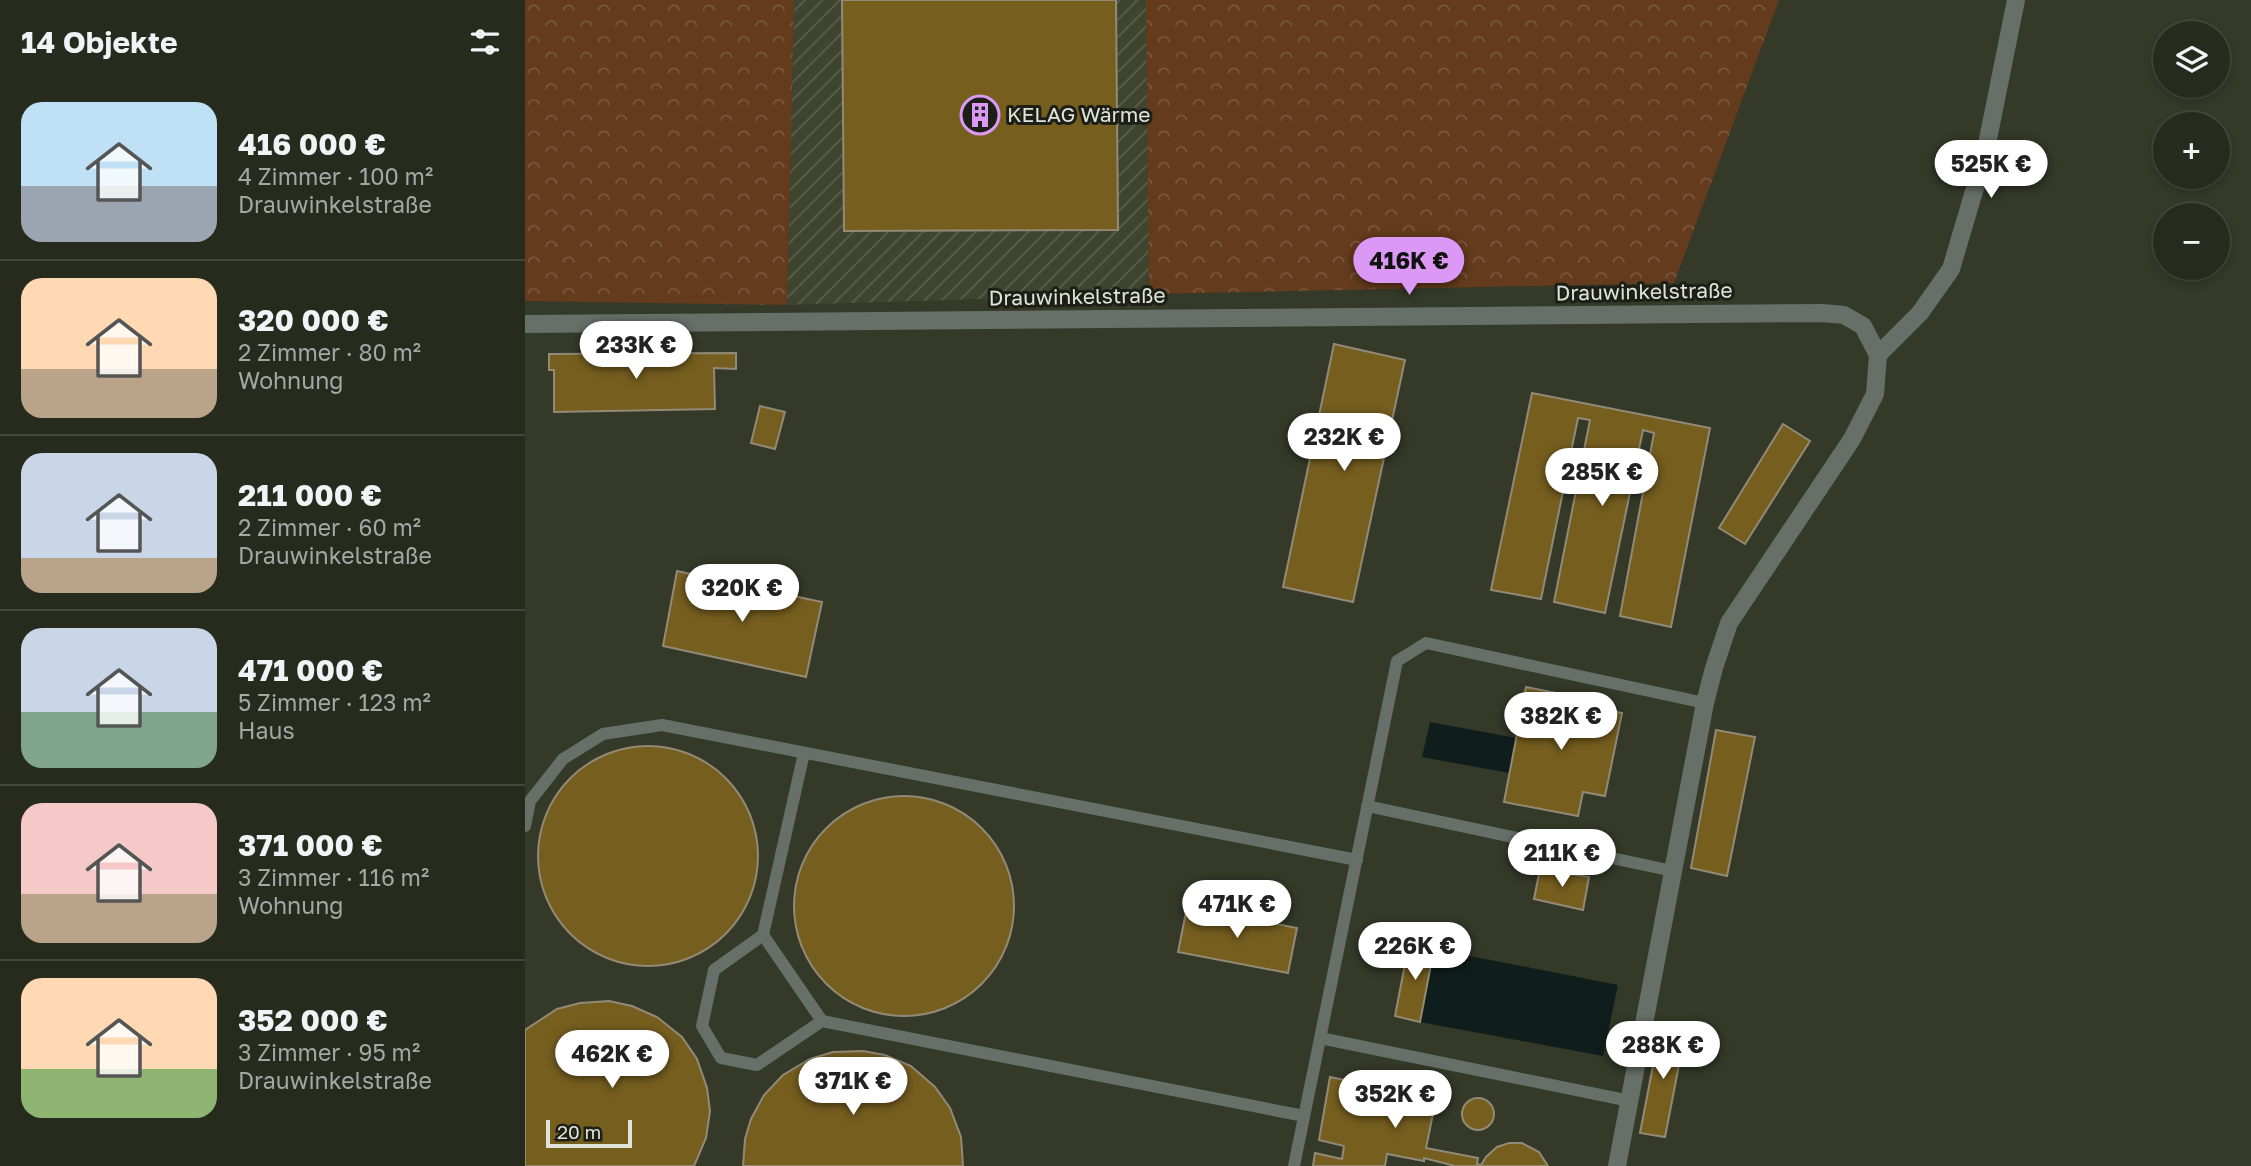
<!DOCTYPE html>
<html lang="de">
<meta charset="utf-8">
<style>
:root{--surface:#272b1e;--page:#2f3327;--text:#f1f3f6;--muted:#a4a7a4;--line:#43473c;--accent:#db99f5}
body{margin:0;font-family:"Golos Text",sans-serif;background:var(--page);color:var(--text);height:100vh;display:flex;flex-direction:column;font-size:26px;white-space:nowrap}
*{box-sizing:border-box;margin:0}
p{font-size:23px;color:var(--muted)}
.icon{flex:none;width:38px;height:38px;fill:none;stroke:currentColor;stroke-width:2;stroke-linecap:round;stroke-linejoin:round}
.map{position:relative;flex:1;overflow:hidden}
.side{display:flex;flex-direction:column;background:var(--surface);width:525px}
.side>*{flex:none}
.fabs{position:absolute;left:1628px;top:21px;display:grid;gap:14px}
.fabs a{display:grid;place-items:center;width:77px;height:77px;border-radius:50%;background:var(--surface);box-shadow:0 4px 10px #0003,0 0 0 2px var(--line);font-size:35px}
.scale{position:absolute;left:21px;bottom:18px;width:86px;box-sizing:border-box;padding-left:7px;border:4px solid #e0e3d9;border-top:0;font-size:19px;line-height:24px;white-space:nowrap;color:#e0e3d9;-webkit-text-stroke:5px #1d1f17;paint-order:stroke}
.price{position:absolute;translate:-50% -60px;padding:0 16px;border-radius:24px;background:#fff;color:#222;font-size:23px;line-height:46px;filter:drop-shadow(0 2px 4px #0008)}
.price::after{content:'';position:absolute;left:50%;top:42px;width:21px;height:16px;margin-left:-10px;background:inherit;clip-path:polygon(0 0,100% 0,50% 100%)}
.price.current{background:var(--accent);color:#111}
ul{padding:0;list-style:none}
li{display:flex;align-items:center;gap:21px;height:175px;padding:0 21px}
li+li{border-top:2px solid var(--line)}
li span{display:grid;place-items:center;flex:none;width:196px;height:140px;border-radius:21px;color:#555}
li>.icon{margin-inline-start:auto}
span .icon{width:84px;height:84px;fill:#fffc;stroke-width:1}
li b{font-size:30px}
h2{display:flex;justify-content:space-between;align-items:center;height:84px;padding:0 21px;font-size:30px}
main{display:flex;flex:1;min-height:0}
.map>svg:first-child{display:block}
</style>
<main>
<section class="side">
<h2>14 Objekte<svg class="icon" aria-label="filters" viewBox="0 0 24 24"><path d="M4 7h16M4 17h16"/><circle cx="9" cy="7" r="2"/><circle cx="15" cy="17" r="2"/></svg></h2>
<ul>
<li><span style="background:linear-gradient(#bfe0f5 60%,#9aa5b1 0)"><svg class="icon" aria-label="home" viewBox="0 0 24 24"><path d="M3 11l9-7 9 7M6 9v11h12V9"/></svg></span><div><b>416 000 €</b><p>4 Zimmer · 100 m²</p><p>Drauwinkelstraße</p></div></li>
<li><span style="background:linear-gradient(#ffd9b3 65%,#b9a48a 0)"><svg class="icon" aria-label="home" viewBox="0 0 24 24"><path d="M3 11l9-7 9 7M6 9v11h12V9"/></svg></span><div><b>320 000 €</b><p>2 Zimmer · 80 m²</p><p>Wohnung</p></div></li>
<li><span style="background:linear-gradient(#c9d6e8 75%,#b9a48a 0)"><svg class="icon" aria-label="home" viewBox="0 0 24 24"><path d="M3 11l9-7 9 7M6 9v11h12V9"/></svg></span><div><b>211 000 €</b><p>2 Zimmer · 60 m²</p><p>Drauwinkelstraße</p></div></li>
<li><span style="background:linear-gradient(#c9d6e8 60%,#7fa58c 0)"><svg class="icon" aria-label="home" viewBox="0 0 24 24"><path d="M3 11l9-7 9 7M6 9v11h12V9"/></svg></span><div><b>471 000 €</b><p>5 Zimmer · 123 m²</p><p>Haus</p></div></li>
<li><span style="background:linear-gradient(#f6c9c9 65%,#b9a48a 0)"><svg class="icon" aria-label="home" viewBox="0 0 24 24"><path d="M3 11l9-7 9 7M6 9v11h12V9"/></svg></span><div><b>371 000 €</b><p>3 Zimmer · 116 m²</p><p>Wohnung</p></div></li>
<li><span style="background:linear-gradient(#ffd9b3 65%,#8fb573 0)"><svg class="icon" aria-label="home" viewBox="0 0 24 24"><path d="M3 11l9-7 9 7M6 9v11h12V9"/></svg></span><div><b>352 000 €</b><p>3 Zimmer · 95 m²</p><p>Drauwinkelstraße</p></div></li>
</ul>
</section>
<div class="map">
<svg width="1726" height="1166" viewBox="0 0 1726 1166">
<defs>
<pattern id="industrial-furrows" width="10" height="10" patternUnits="userSpaceOnUse" patternTransform="scale(1.75)"><rect width="10" height="10" fill="#3e442e"/><path d="M-1 1l2-2M0 10L10 0M9 11l2-2" fill="none" stroke="#5a5f4c"/></pattern>
<pattern id="forest-crowns" width="20" height="18" patternUnits="userSpaceOnUse" patternTransform="scale(1.75)"><rect width="20" height="18" fill="#643b1d"/><path d="M2 6a3 3 0 1 1 6 0M12 15a3 3 0 1 1 6 0" fill="none" stroke="#7a573d"/></pattern>
</defs>
<rect width="100%" height="100%" fill="#343928"/>
<!-- industrial -->
<path fill="url(#industrial-furrows)" d="M269,0H621L624,294L262,305Z"/>
<!-- forest -->
<g fill="url(#forest-crowns)">
<path d="M0,0H269L262,305L0,301Z"/>
<path d="M621,0H1254L1149,283L624,294Z"/>
</g>
<!-- water -->
<g fill="#0f1e1c">
<path d="M905,722L991,738L984,773L897,757Z"/>
<path d="M909,949L1093,985L1078,1056L895,1022Z"/>
</g>
<!-- building -->
<g fill="#765e1f" stroke="#928a77" stroke-width="2">
<path d="M317,0H591L593,230L319,231Z"/>
<path d="M809,344L880,360L828,602L758,587Z"/>
<path d="M211,353V369L189,368L190,409L29,412V370H24V354Z"/>
<path d="M1007,393L1185,428L1146,627L1095,616L1129,433L1118,430L1080,613L1029,602L1065,420L1053,418L1016,599L966,590Z"/>
<path d="M235,406L260,412L250,449L226,443Z"/>
<path d="M1258,424L1285,441L1220,544L1194,528Z"/>
<path d="M152,571L297,602L281,677L138,646Z"/>
<path d="M1001,687L1076,702L1075,708L1097,713L1080,796L1058,792L1053,816L979,802Z"/>
<path d="M1191,730L1230,737L1202,876L1166,868Z"/>
<circle cx="123" cy="856" r="110"/>
<circle cx="379" cy="906" r="110"/>
<path d="M1015,869L1064,877L1058,910L1009,899Z"/>
<path d="M662,907L772,928L763,973L653,952Z"/>
<path d="M884,943L909,949L895,1022L870,1016Z"/>
<path d="M84,1001L107,1006L132,1017L157,1037L172,1059L182,1088L185,1111L181,1138L169,1166H0V1030L32,1009L55,1003Z"/>
<path d="M1136,1024L1161,1029L1140,1137L1115,1133Z"/>
<path d="M338,1051L360,1055L386,1066L410,1087L425,1108L436,1137L438,1166H218L220,1139L226,1119L239,1095L258,1075L285,1059L308,1052Z"/>
<path d="M805,1077L911,1099L901,1148L953,1158L952,1164L956,1165L961,1157L972,1147L984,1143H997L1014,1152L1023,1166H930L899,1158V1161L862,1154L860,1166H788L790,1153L817,1159L819,1146L794,1140Z"/>
<circle cx="953" cy="1114" r="16"/>
</g>
<g fill="none" stroke-linecap="round" stroke-linejoin="round">
<!-- service -->
<g stroke="#676f69" stroke-width="12">
<path d="M279,753L238,935L189,970L177,1026L196,1058L232,1065L297,1021L779,1116"/>
<path d="M842,806L1148,871"/>
<path d="M0,826L5,801L38,759L78,734L137,725L832,860"/>
<path d="M238,935L297,1021"/>
<path d="M795,1038L1105,1101"/>
<path d="M769,1166L872,661L901,643L1180,703"/>
</g>
<!-- minor -->
<g stroke="#676f69" stroke-width="18">
<path d="M0,324L1297,313L1319,315L1338,326L1353,355L1350,394L1327,439L1204,623L1189,668L1180,703L1092,1166"/>
<path d="M1353,355L1395,313L1426,269L1460,154L1491,0"/>
</g>
</g>
<!-- icons -->
<defs>
<symbol id="building-ring" viewBox="-11 -11 22 22"><circle r="9.5" fill="#1d1f17" stroke="#db99f5" stroke-width="1.5"/><path d="M-4-6H4V6H1V3H-1V6H-4ZM-2.5-4.3h1.7v1.8h-1.7ZM.8-4.3h1.7v1.8H.8ZM-2.5-1h1.7V.8h-1.7ZM.8-1h1.7V.8H.8Z" fill="#db99f5"/></symbol>
</defs>
<g fill-rule="evenodd">
<use href="#building-ring" x="433" y="93" width="44" height="44"/>
</g>
<g text-anchor="middle" stroke-width="6" stroke-linejoin="round" paint-order="stroke">
<!-- poi labels -->
<g font-size="21" fill="#e0e3d9" stroke="#1d1f17" text-anchor="start">
<text x="482" y="122">KELAG Wärme</text>
</g>
<!-- street labels -->
<g font-size="21" fill="#e0e3d9" stroke="#1d1f17">
<text transform="translate(1119 292) rotate(-1)" y="7">Drauwinkelstraße</text>
<text transform="translate(552 297) rotate(-1)" y="7">Drauwinkelstraße</text>
</g>
</g>
</svg>
<div class="fabs">
<a><svg class="icon" aria-label="layers" viewBox="0 0 24 24"><path d="M12 4l9 5-9 5-9-5zM3 14l9 5 9-5"/></svg></a>
<a>+</a>
<a>−</a>
</div>
<div class="scale">20 m</div>
<b class="price" style="left:1466px;top:200px">525K €</b>
<b class="price current" style="left:884px;top:297px">416K €</b>
<b class="price" style="left:111px;top:381px">233K €</b>
<b class="price" style="left:819px;top:473px">232K €</b>
<b class="price" style="left:1077px;top:508px">285K €</b>
<b class="price" style="left:217px;top:624px">320K €</b>
<b class="price" style="left:1036px;top:752px">382K €</b>
<b class="price" style="left:1037px;top:889px">211K €</b>
<b class="price" style="left:712px;top:940px">471K €</b>
<b class="price" style="left:890px;top:982px">226K €</b>
<b class="price" style="left:1138px;top:1081px">288K €</b>
<b class="price" style="left:87px;top:1090px">462K €</b>
<b class="price" style="left:328px;top:1117px">371K €</b>
<b class="price" style="left:870px;top:1130px">352K €</b>
</div>
</main>
